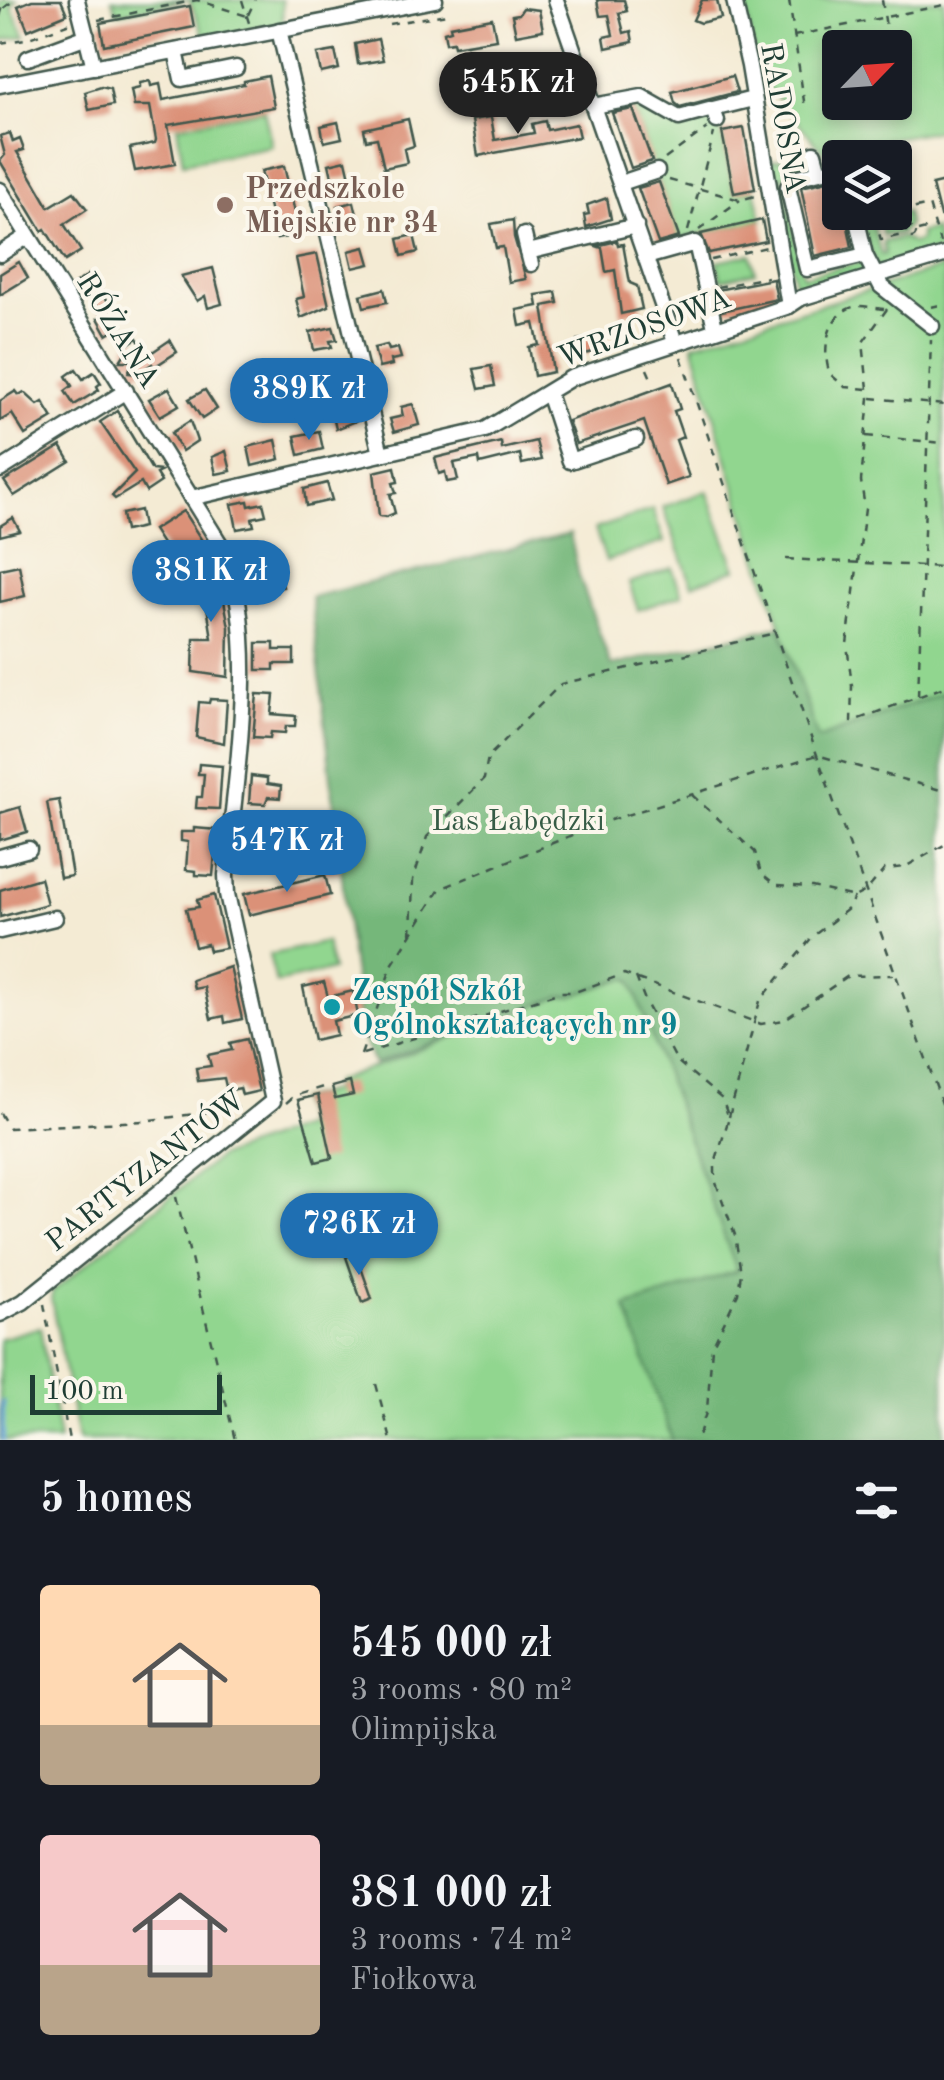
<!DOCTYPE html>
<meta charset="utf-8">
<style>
:root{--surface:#171b24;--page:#20242c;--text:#f1f3f6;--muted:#9ea1a6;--accent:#1f6fb2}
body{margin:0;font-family:"Old Standard TT",serif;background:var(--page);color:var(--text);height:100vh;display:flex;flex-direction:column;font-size:38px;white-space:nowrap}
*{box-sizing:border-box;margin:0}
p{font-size:32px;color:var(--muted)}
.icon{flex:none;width:55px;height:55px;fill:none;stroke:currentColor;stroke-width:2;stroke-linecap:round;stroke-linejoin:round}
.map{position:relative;height:1440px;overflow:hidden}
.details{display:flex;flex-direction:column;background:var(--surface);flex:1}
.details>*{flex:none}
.needle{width:65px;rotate:65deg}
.tools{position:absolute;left:822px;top:30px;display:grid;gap:20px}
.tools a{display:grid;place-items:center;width:90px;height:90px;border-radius:10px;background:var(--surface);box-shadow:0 5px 15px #0003;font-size:50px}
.scale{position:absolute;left:30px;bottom:25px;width:192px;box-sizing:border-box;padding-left:10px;border:5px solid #1f3d34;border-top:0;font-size:28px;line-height:35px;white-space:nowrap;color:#1f3d34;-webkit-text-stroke:8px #fbf7ec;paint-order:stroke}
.price{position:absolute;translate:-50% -85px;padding:0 22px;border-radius:35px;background:var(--accent);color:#fff;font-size:32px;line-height:65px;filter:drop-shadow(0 2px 5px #0008)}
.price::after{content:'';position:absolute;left:50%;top:60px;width:30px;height:22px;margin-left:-15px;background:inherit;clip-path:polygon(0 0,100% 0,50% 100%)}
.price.active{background:#222;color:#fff}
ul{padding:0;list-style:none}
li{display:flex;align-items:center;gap:30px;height:250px;padding:0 40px}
li span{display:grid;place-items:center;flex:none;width:280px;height:200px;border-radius:10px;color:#555}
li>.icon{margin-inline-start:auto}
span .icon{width:120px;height:120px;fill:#fffc;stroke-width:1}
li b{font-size:42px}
h2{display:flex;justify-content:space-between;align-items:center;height:120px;padding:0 40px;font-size:42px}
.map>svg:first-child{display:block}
</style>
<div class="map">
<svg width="944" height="1440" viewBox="0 0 944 1440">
<rect width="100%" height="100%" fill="#fbf7ec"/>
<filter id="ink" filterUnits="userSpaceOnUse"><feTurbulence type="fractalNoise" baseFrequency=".01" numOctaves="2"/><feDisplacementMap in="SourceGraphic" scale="20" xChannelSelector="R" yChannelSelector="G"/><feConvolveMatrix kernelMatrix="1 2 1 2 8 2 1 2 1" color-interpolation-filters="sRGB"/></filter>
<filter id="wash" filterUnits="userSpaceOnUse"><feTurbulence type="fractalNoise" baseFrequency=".0048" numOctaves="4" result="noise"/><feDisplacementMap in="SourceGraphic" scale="40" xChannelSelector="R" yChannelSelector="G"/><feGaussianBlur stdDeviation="2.25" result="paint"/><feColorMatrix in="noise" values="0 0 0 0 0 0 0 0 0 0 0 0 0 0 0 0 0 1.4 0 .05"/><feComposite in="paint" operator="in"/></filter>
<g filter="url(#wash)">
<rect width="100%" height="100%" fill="#f4ebd4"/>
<!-- green -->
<g fill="#91d68f" stroke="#588a62" stroke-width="2.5" fill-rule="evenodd">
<path d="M0,0H17L11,6L25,36L0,41Z"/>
<path d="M112,0H187L117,13Z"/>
<path d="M189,0H282L283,26L205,38Z"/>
<path d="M744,0H944V129L855,145L857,157L840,158V164L834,165L753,69L757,68ZM840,48H895V102H840Z"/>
<path d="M631,103L643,106L675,128L680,121L701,116L722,132L734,193L755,189L762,220L679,239Z"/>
<path d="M264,110L272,146L183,163L177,126Z"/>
<path d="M809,154L801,172L782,177L803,276L862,262L868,272L797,294L771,161Z"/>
<path d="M906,212L908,225L901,233L883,236L879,218Z"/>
<path d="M872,221L881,255L885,254L883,242L902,237L913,244L920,240V233L934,229L940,250L878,269L861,225Z"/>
<path d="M751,254L755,272L721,280L717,261Z"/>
<path d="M944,267V692L818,740L738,496L693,344Z"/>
<path d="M707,491L736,569L692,585L663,507Z"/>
<path d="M653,509L664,542L606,561L595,529Z"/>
<path d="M672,568L682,595L638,610L629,583Z"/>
<path d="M326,942L332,970L276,983L269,955Z"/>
<path d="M625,978L631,980L738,1271L626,1307L672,1440H78L51,1298L53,1291L219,1157L305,1126L298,1100L332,1091L334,1082L562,996H572Z"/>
<path d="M40,1327L59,1440H0V1339Z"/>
</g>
<!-- forest -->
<path fill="#74b77a" stroke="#4a7a57" stroke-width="2.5" d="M570,534L579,576L611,666L780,626L818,739L944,692V1440H672L626,1307L737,1271L631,980L624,978L572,996H562L374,1064L362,1035L348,931L311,597Z"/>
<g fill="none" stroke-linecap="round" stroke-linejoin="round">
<!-- stream -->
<path stroke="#65a0d5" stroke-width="4" d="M3,1440V1402"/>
</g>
<g id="blocks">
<!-- building -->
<g fill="#db9178">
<path d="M32,0H61L67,14L28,30L18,6Z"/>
<path d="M597,0H624L627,11L619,13L624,33L631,31L633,42L606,48L604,37L613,35L609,15L600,16Z"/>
<path d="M702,0H717L721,18L700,23L693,20Z"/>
<path d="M190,6L194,27L104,45L100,23Z"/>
<path d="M523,8L539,10L543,30L516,35L512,15L519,14Z"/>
<path d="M492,18L496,39L454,46L453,42L446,43L444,32L451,30L450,26Z"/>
<path d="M378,39L383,60L358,64L355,44Z"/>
<path d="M335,51L339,69L321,73L317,54Z"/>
<path d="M268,76L274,107L168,125L175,164L135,171L130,148L155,143L156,140L150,106H134L131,90L140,88V83L150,81L151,86L160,84L163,100L244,84V81Z"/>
<path d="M732,76L737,92L680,107L675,103L672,92Z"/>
<path d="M101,87L110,89L113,105L89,110L85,92Z"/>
<path d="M633,109L652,161L631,168L612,113Z"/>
<path d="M491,117L495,140L534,133L532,124L545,121L547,130L576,124L579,137L478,156L472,120Z"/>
<path d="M408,119L414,146L404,149L407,163L384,168L377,138L366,140L364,129Z"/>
<path d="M338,122L342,138L324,142L321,126Z"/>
<path d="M744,128L755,189L734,193L722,132Z"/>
<path d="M10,133L13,142L20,139L24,150L17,152L49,207L74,192L87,209L64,224L81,251L65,261L45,229L42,231L0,161L5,155L0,136Z"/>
<path d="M346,160L350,177L333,181L329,164Z"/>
<path d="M284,166L300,234L277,239L261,171Z"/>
<path d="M832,180L840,182V212H845L852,247L815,256L801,187Z"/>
<path d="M659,182L679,237L658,243L638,188Z"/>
<path d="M944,182V216H940L932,185Z"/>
<path d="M607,198L611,219L586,227L584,215L589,214L587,205Z"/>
<path d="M354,202L358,219L343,223L338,206Z"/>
<path d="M513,220L514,237L526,279L509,282L503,247L496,248L491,224Z"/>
<path d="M762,220L766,241L709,253L701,234Z"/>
<path d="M414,235L418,252L402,256L398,239Z"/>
<path d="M617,241L618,245L623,244L630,283L637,286L642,309L621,314L615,270L606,272L602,248L596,246Z"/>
<path d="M365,247L370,264L353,268L349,251Z"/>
<path d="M317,254L329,306L301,318L296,299L304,297L296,258Z"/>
<path d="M19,262L28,278L0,295V274Z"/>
<path d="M213,268L222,304L208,308L205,296L197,301L181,276Z"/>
<path d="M91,273L122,325L107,334L98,318L103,315L91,297L86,300L76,283Z"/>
<path d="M773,279L777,299L722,311L717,290Z"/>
<path d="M384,289L387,302L364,307L361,295Z"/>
<path d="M556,292L558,303L543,306L553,372L534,376L529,347L539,345L534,323L520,326L517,310L538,306L536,295Z"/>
<path d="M333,327L337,340L330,341L332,347L314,350L310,332Z"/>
<path d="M602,335L605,349L585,354L578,349V340Z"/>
<path d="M137,338L148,355L170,340L177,352L154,367L152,364L137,374L128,373L133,361H120L127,350L125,346Z"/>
<path d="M387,345L389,350L398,348L401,358L391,360L392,365L379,368L374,348Z"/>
<path d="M342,365L345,377L326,382L323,370Z"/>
<path d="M491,366L495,386L479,389L474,369Z"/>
<path d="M76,369L83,379L94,372L101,383L97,386L99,390L74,405L65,391L72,386L66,376Z"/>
<path d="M672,383L680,409L674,411L683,437L676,440L689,477L666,485L644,421L576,444L568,421Z"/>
<path d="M169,388L179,405L160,416L149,399Z"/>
<path d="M205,390L217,409L202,419L189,399Z"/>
<path d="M16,391L19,395L24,392L38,405L43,402L53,418L25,435L12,414L0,421V401Z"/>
<path d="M413,404L419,425L394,432L390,419L403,416L401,407Z"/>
<path d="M352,408L356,421L336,429L332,412Z"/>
<path d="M117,411L152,470L162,471L156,474L161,482L146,492L141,483L115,499L112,496L135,473L100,422Z"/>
<path d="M190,421L197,441L182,451L171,433Z"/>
<path d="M319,431L323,449L299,455L295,436Z"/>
<path d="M276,440L280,459L252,466L248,447Z"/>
<path d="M536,441L541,460L522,464L520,454L480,464L479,458L454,463L458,480L447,482L445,472L439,474L435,458L501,442L502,449Z"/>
<path d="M61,446L70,461L14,496L4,481Z"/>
<path d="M226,451L231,471L216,474L212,457Z"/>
<path d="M395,467L398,482L393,483L396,493L390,494L395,513L386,517L379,516L374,472Z"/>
<path d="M327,483L332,500L306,506L304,489Z"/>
<path d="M248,501L249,506L263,503L266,515L252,518L254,526L237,529L232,504Z"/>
<path d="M140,510L143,527L125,531L122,514Z"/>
<path d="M183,511L208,550L178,569L153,530Z"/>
<path d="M13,518L20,531L0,536V526Z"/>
<path d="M19,565L25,596L0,602V569Z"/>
<path d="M218,568L229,627L228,677L193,672L194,638H212L204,588H185L181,575Z"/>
<path d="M265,569L267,576L280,573L283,587L269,589L270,595L254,598L249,572Z"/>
<path d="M257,643H274V650H294V664H274V670H257Z"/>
<path d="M257,694L274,695L272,714L296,716L295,726H286L285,733L271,732L270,738L253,737Z"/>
<path d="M210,699L227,700L224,743L196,737L199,702L209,703Z"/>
<path d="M199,764L222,766L219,809L196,808L197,797H202L204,774H198Z"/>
<path d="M251,776L267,778V784L281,786L280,798L268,797L265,804L249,803Z"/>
<path d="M59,800L72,876L60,878L47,802Z"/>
<path d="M20,807L27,832L0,840V813Z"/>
<path d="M194,828L217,830L213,876L196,875V871L186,870L188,842L181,841V832H194Z"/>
<path d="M334,829L339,871L321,873L319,861L323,860L321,831Z"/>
<path d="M325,875L330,895L249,915L244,894Z"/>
<path d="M40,878L47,904L0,917V890Z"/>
<path d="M214,895L226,948L209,951L207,944L195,947L186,909L199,907L197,900Z"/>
<path d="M230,967L242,1019L225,1023L224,1016L211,1019L204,987L194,989L192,980Z"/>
<path d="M324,982L328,997L353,991L358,1015L333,1021L336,1035L314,1040L303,987Z"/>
<path d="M247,1039L259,1091L242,1095L240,1088L227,1091L224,1078L198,1081L196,1068L211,1066L208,1055L232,1050L230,1043Z"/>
<path d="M350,1082L353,1095L335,1099L332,1087Z"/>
<path d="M318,1095L332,1158L316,1162L298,1100Z"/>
<path d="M356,1253L372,1299L362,1303L346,1257Z"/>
</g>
</g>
</g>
<g filter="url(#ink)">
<use href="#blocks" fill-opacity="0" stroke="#3f574c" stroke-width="2.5"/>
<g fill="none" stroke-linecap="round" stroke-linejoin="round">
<defs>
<g id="minor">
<path d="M77,0L94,67"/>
<path d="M556,0L675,342"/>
<path d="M734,0L749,66L789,306"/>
<path d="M279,30L381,454"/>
<path d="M176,51L182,79L236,68"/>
<path d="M28,58L87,36"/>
<path d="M0,85L435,0"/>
<path d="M593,106L642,97L679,118L713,109L717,121"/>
<path d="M713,109L753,99"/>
<path d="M814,153L819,171"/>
<path d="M840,172L833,169L794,178L788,187L807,269L865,255L855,212"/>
<path d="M621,183L657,171"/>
<path d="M0,190L225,552C260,640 235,781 226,875L227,894L273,1101L23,1302L0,1314"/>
<path d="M524,235L528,252"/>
<path d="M0,254L28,236"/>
<path d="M865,255L881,286L932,326"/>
<path d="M646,257L696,243L715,328"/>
<path d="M531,264L528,252L636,226"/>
<path d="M548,393L570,461L636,439"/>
<path d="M0,470L126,391"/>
<path d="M191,498L485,430L571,378L789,306L801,298L944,255"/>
<path d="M0,857L29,849"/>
<path d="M0,931L55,918"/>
</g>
</defs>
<!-- minor casing -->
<use href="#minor" stroke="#3f574c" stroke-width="19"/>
<!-- path -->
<g stroke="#3f574c" stroke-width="2.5" stroke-dasharray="8 8" stroke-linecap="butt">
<path d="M242,0L249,23"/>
<path d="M789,0L805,108"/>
<path d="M882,0L889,48"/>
<path d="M4,8L14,0"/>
<path d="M248,15L255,0"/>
<path d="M0,16L5,0"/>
<path d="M98,20L197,0L247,16"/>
<path d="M389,24L447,14"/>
<path d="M794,36L944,5"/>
<path d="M0,43L26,39L70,23"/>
<path d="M895,92L899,119"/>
<path d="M665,159L707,128"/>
<path d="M669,180L740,200L758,195"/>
<path d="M907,212L912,228"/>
<path d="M868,219L929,205L940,243"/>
<path d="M875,219L881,240L906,234"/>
<circle cx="911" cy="233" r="5"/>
<path d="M699,230L740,200"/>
<path d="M688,231L714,133"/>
<path d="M918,231L934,227"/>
<path d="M711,260L767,247"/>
<path d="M717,287L768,277"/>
<path d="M931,307L944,304"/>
<path d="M887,309L863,342L869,398L861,481L865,509L847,644L852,686L851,722L944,687"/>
<path d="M681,357L817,755L944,1109"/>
<path d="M647,369L653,383"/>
<path d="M867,389L845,387L830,374C821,351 827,310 858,306C866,306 876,308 884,309"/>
<path d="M871,398L944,405"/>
<path d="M866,436L944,443"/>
<path d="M786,559L944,567"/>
<path d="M918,696L931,340"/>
<path d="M692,795L755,852L761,873L776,885L812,887L854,897L866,891L885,869L905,867L944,845"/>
<path d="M411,934L413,880L427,837L484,779L488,757L561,684L775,633"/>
<path d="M636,977L646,1003L677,1061L722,1099L729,1118L715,1163V1180L735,1235L741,1273L738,1293L712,1347L707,1410L697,1440"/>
<path d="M363,1054L561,992H575L624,974L761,1024L784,1020L848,976L893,975"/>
<path d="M361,1055L392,965L440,889L604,822L817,755L944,791"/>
<path d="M286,1103L294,1096L326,1086"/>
<path d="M0,1113L9,1128L144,1121L244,1107"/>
<path d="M729,1117L760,1001L813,936L848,909L854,897"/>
<path d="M176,1197L235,1440"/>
<path d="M44,1304L69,1440"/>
<path d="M376,1384L391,1440"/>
</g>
<!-- minor -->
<use href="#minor" stroke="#fff" stroke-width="14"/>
</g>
</g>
<!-- markers -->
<circle fill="#8d6e63" stroke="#fbf7ec" stroke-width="4" cx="225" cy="205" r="10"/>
<circle fill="#0f9aa8" stroke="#fbf7ec" stroke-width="4" cx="332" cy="1007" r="10"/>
<g text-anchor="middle" stroke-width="8" stroke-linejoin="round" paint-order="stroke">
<!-- street labels -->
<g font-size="30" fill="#1f3d34" stroke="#fbf7ec">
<text transform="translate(784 118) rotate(80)" y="10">RADOSNA</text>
<text transform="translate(644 327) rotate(-20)" y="10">WRZOSOWA</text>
<text transform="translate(119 330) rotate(58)" y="10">RÓŻANA</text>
<text transform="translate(145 1170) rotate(-38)" y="10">PARTYZANTÓW</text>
</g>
<!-- education labels -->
<g font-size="30" font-weight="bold" fill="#785e54" stroke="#fbf7ec" text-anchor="start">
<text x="245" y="198">Przedszkole<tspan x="245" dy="34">Miejskie nr 34</tspan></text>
</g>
<!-- park labels -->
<g font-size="30" fill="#365c46" stroke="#fbf7ec">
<text x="518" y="830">Las Łabędzki</text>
</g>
<!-- culture labels -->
<g font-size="30" font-weight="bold" fill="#0d838f" stroke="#fbf7ec" text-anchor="start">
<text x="352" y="1000">Zespół Szkół<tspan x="352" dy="34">Ogólnokształcących nr 9</tspan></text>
</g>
</g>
</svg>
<div class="tools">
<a><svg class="needle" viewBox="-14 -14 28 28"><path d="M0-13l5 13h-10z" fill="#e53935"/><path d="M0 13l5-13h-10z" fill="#9ea1a6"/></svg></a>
<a><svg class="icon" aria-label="layers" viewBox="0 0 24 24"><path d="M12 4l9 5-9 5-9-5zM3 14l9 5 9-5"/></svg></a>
</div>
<div class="scale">100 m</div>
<b class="price active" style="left:518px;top:137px">545K zł</b>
<b class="price" style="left:309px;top:443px">389K zł</b>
<b class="price" style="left:211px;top:625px">381K zł</b>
<b class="price" style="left:287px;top:895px">547K zł</b>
<b class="price" style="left:359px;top:1278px">726K zł</b>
</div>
<section class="details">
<h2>5 homes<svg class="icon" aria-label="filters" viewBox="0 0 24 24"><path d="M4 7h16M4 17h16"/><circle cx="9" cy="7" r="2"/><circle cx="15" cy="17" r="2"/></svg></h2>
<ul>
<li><span style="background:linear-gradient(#ffd9b3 70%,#b9a48a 0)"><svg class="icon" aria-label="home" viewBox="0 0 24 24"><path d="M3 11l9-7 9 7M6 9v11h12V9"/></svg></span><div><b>545 000 zł</b><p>3 rooms · 80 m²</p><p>Olimpijska</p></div></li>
<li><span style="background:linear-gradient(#f6c9c9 65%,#b9a48a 0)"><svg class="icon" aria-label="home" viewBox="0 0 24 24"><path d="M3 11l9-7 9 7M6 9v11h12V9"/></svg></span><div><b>381 000 zł</b><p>3 rooms · 74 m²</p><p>Fiołkowa</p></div></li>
</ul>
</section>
